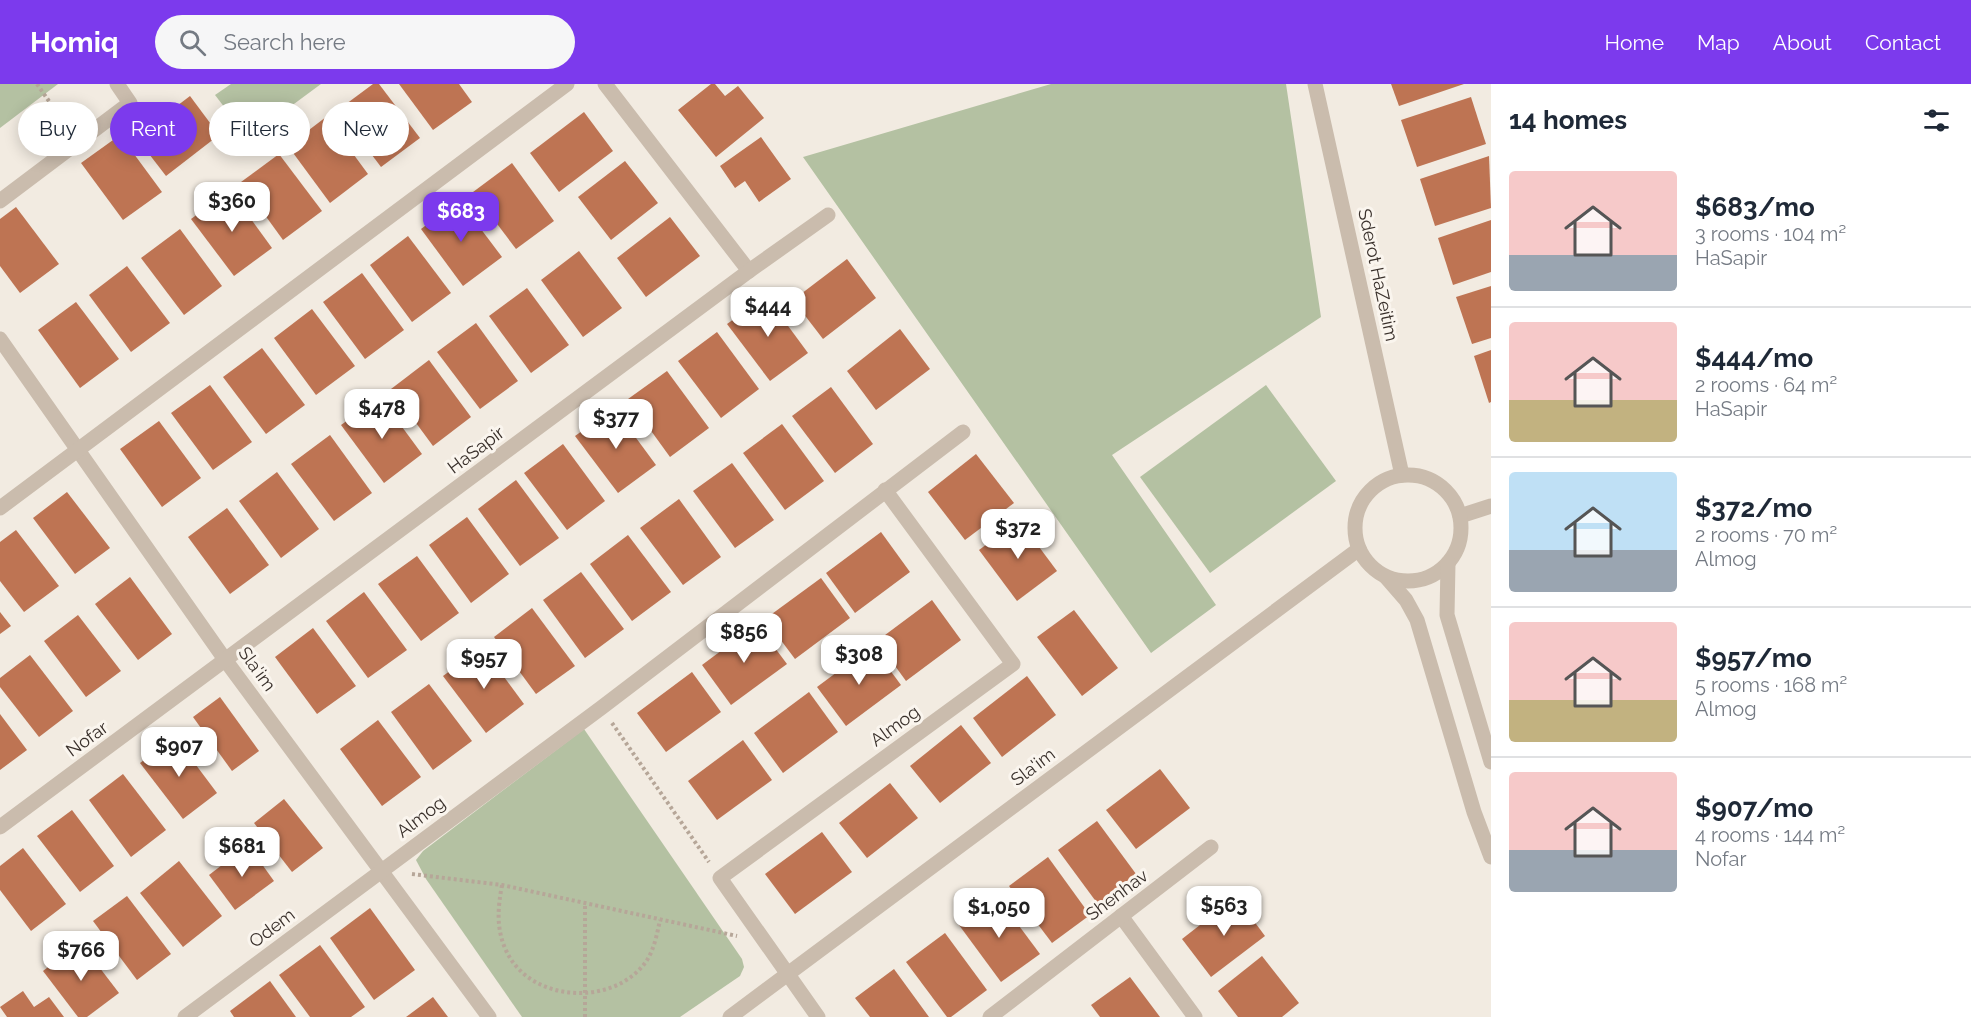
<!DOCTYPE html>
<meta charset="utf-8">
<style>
:root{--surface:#fff;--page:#f6f6f7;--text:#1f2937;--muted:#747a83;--line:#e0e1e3;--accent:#7c3aed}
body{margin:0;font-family:Raleway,sans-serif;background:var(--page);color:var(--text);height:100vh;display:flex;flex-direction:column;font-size:22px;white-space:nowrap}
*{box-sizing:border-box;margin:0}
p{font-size:20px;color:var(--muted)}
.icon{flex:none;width:33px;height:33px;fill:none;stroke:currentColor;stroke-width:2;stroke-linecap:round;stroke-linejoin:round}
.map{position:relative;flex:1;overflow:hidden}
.details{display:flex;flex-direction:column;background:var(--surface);width:480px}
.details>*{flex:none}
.top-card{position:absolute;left:18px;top:18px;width:570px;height:54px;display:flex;gap:12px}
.price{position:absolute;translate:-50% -51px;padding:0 14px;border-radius:12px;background:#fff;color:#222;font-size:20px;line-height:39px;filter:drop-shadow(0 2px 3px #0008)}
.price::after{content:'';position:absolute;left:50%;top:36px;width:18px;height:14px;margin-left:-9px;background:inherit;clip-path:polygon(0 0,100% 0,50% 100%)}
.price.active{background:var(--accent);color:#fff}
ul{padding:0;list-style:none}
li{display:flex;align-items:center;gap:18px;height:150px;padding:0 18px}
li+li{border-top:2px solid var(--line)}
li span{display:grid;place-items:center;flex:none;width:168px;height:120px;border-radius:6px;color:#555}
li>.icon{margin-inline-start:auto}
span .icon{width:72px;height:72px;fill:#fffc;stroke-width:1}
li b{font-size:26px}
h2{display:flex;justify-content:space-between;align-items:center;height:72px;padding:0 18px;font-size:26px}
.chip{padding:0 21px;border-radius:27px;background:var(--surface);box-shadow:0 3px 15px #0003;font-size:21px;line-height:54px}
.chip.active{background:var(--accent);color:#fff}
header{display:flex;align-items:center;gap:36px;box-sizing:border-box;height:84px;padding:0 30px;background:var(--accent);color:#fff}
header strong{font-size:28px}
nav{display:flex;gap:33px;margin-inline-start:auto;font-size:21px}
.search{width:420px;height:54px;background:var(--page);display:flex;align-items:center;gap:15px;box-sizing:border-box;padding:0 21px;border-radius:33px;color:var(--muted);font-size:22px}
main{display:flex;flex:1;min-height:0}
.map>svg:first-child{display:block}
</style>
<header>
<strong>Homiq</strong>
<div class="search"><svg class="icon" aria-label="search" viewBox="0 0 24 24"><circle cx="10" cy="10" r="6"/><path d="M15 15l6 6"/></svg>Search here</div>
<nav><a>Home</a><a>Map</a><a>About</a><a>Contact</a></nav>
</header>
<main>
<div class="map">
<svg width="1491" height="933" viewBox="0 0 1491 933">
<rect width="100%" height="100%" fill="#f2ebe1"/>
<!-- green -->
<g fill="#b4c1a2">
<path d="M0,0H58L0,44Z"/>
<path d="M231,0H321L248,54L215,11Z"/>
<path d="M1051,0H1286L1321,233L1112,371L1216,521L1151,569L803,73Z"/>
<path d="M1266,301L1336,397L1210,489L1140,393Z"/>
<path d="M584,645L742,875L744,883L740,892L680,933H522L426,795L416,776L423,767Z"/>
</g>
<!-- building -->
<g fill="#be7453">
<path d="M373,0H379L420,54L381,83L338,26Z"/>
<path d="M399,0H459L472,18L433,46Z"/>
<path d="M711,0H715L725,12L738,2L764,34L716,73L678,26Z"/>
<path d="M1391,0H1464L1399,22Z"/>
<path d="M190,12L219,51L166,92L136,53Z"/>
<path d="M1471,13L1486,60L1417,83L1401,36Z"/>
<path d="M584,28L613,67L559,108L530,69Z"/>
<path d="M326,33L368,90L330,119L288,62Z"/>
<path d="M120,51L162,108L123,136L81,79Z"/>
<path d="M761,53L791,95L759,118L745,97L735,104L720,82Z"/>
<path d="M279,70L322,127L283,156L241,98Z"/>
<path d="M1489,72L1491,124L1435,142L1420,95Z"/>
<path d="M625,77L658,119L611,156L578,113Z"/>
<path d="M512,79L554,137L516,165L473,108Z"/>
<path d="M230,106L272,164L234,192L191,135Z"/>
<path d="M459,116L502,173L463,202L421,145Z"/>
<path d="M16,123L59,180L20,209L0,182V135Z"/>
<path d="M670,133L700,172L646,213L617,174Z"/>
<path d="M1491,136V188L1453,201L1438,154Z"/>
<path d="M180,145L222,202L184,231L141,174Z"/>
<path d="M408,152L451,209L412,238L370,181Z"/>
<path d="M579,167L622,224L583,253L541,196Z"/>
<path d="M847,175L876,214L823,255L793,216Z"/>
<path d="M127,182L170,239L131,268L89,211Z"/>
<path d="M362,189L404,246L365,275L323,218Z"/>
<path d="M1491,202V254L1472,260L1456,213Z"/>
<path d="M527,204L569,261L531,289L489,232Z"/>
<path d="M766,212L808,269L770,297L727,240Z"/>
<path d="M76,218L119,275L80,304L38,246Z"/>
<path d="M312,225L355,282L316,311L274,254Z"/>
<path d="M476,239L518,297L480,325L437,268Z"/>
<path d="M900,245L930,285L876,326L847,287Z"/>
<path d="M717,248L759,305L721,334L678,277Z"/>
<path d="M262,264L305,321L266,350L223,293Z"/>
<path d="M1491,266V318L1489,319L1474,272Z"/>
<path d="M429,276L471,333L433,362L391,305Z"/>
<path d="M667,287L709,344L670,373L628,315Z"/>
<path d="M210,301L252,358L213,386L171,329Z"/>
<path d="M831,303L873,360L835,389L792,332Z"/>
<path d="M380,313L422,370L384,399L341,341Z"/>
<path d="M614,324L656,381L618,409L575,352Z"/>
<path d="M159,337L201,394L162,423L120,365Z"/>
<path d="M782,340L824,397L785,426L743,369Z"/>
<path d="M330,351L372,409L334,437L291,380Z"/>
<path d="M563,360L605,417L567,446L524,389Z"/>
<path d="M976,370L1014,419L965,456L928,408Z"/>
<path d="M732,379L774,436L735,464L693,407Z"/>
<path d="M277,388L319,445L281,474L239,417Z"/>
<path d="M516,396L559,454L520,482L478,425Z"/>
<path d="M67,408L110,464L75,490L33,434Z"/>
<path d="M679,415L721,473L683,501L640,444Z"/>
<path d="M227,424L269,481L230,510L188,453Z"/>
<path d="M467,433L509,490L471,519L429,461Z"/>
<path d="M1019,436L1057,487L1017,517L979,466Z"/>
<path d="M16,446L59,502L24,528L0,497V458Z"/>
<path d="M881,448L910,488L855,529L826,489Z"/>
<path d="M628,451L671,508L632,537L590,480Z"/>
<path d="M417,472L459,529L421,557L378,500Z"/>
<path d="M581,488L624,545L585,574L543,516Z"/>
<path d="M130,493L172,550L138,576L95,520Z"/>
<path d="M821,494L850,534L795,575L765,535Z"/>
<path d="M364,508L407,566L368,594L326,537Z"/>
<path d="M932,516L961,556L906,597L877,557Z"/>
<path d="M532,524L575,582L536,610L494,553Z"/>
<path d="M1074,526L1118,584L1082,612L1037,553Z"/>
<path d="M0,528L11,542L0,550Z"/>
<path d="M78,531L121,587L86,613L44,557Z"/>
<path d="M757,540L787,580L731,621L702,581Z"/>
<path d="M313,544L356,602L317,630L275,573Z"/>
<path d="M872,562L901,601L846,642L817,603Z"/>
<path d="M482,563L524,620L486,649L443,592Z"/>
<path d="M30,571L73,627L39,653L0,603V594Z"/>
<path d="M692,588L721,628L666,668L637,629Z"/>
<path d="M1027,592L1056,631L1002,673L973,634Z"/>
<path d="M429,600L472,657L433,686L391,628Z"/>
<path d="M809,608L838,648L783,689L754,649Z"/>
<path d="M220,613L259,667L232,687L193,633Z"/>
<path d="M0,630L27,666L0,686Z"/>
<path d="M378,636L421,693L382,722L340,665Z"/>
<path d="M961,641L991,679L940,719L910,682Z"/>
<path d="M175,653L217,709L183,735L140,679Z"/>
<path d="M743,656L772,696L717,736L688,697Z"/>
<path d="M1160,685L1190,724L1136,765L1106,726Z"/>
<path d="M123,690L166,746L131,773L89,716Z"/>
<path d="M890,699L918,734L867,774L839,739Z"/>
<path d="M284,715L323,764L292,788L254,739Z"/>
<path d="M72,726L114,782L80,808L37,752Z"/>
<path d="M1097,737L1139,794L1100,823L1058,766Z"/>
<path d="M822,748L852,788L795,830L765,790Z"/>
<path d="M248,761L274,797L235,826L209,791Z"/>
<path d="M23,764L66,820L31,847L0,806V782Z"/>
<path d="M1048,773L1090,831L1052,859L1009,802Z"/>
<path d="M179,777L222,832L183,863L140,809Z"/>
<path d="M127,812L171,870L137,896L93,837Z"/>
<path d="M997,812L1040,870L1001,898L959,841Z"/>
<path d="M1236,813L1265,852L1211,893L1182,855Z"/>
<path d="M370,824L415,886L374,916L330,854Z"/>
<path d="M945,849L987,906L951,933H947L906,878Z"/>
<path d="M80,858L119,909L87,933H78L43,887Z"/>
<path d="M320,861L365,923L351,933H310L279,891Z"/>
<path d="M1262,872L1299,919L1282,933H1238L1218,907Z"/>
<path d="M894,885L929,933H870L855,914Z"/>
<path d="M1130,893L1160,933H1100L1091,921Z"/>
<path d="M270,897L296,933H234L230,927Z"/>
<path d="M23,907L34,923L49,913L64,933H7L0,923Z"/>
<path d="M433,913L448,933H406Z"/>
</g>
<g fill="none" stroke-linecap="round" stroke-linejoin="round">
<!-- path -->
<g stroke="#b6a698" stroke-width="4" stroke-dasharray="3 3" stroke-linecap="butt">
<path d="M37,0L67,43"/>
<path d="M612,639L709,778"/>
<path d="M412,790L502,801L737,852"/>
<path d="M502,801C498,823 496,843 505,864C527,918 611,924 645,879C654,867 657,850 660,836"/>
<path d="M585,933V819"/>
</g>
<!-- minor -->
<g stroke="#cabcad" stroke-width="15">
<path d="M605,0L749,187"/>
<path d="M0,117L130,19L117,0"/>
<path d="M0,255L226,577L489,933"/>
<path d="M0,424L567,0"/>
<path d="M1460,432L1491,422"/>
<path d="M0,743L749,187L828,131"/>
<path d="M1121,832L1195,933"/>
<path d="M185,933L601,624L963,348"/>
<path d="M730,933L1359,465"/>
<path d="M818,933L720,794L1013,580L885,406"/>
<path d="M990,933L1211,763"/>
</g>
<!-- tertiary -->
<g stroke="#cabcad" stroke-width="15">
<path d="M1315,0L1402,391"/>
<circle cx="1408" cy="444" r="53"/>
<path d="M1448,479L1447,531L1491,678"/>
<path d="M1386,493L1406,516L1417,536L1474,728L1491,773"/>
</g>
</g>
<g text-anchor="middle" stroke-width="6" stroke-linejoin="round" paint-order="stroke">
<!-- street labels -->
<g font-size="18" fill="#39302b" stroke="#faf5ee">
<text transform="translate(1378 191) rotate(78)" y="6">Sderot HaZeitim</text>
<text transform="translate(476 366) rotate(-37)" y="6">HaSapir</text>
<text transform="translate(257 585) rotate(54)" y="6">Sla'im</text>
<text transform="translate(895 642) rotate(-36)" y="6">Almog</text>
<text transform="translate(87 655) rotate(-36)" y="6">Nofar</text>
<text transform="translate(1033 683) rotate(-37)" y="6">Sla'im</text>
<text transform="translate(421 733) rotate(-37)" y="6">Almog</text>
<text transform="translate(1117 811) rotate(-37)" y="6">Shenhav</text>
<text transform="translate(272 844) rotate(-37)" y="6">Odem</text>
</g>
</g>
</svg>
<b class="price" style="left:232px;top:149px">$360</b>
<b class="price active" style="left:461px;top:159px">$683</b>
<b class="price" style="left:768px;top:254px">$444</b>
<b class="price" style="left:382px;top:356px">$478</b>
<b class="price" style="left:616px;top:366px">$377</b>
<b class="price" style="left:1018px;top:476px">$372</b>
<b class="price" style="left:744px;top:580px">$856</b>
<b class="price" style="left:859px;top:602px">$308</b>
<b class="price" style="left:484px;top:606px">$957</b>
<b class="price" style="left:179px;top:694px">$907</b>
<b class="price" style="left:242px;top:794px">$681</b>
<b class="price" style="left:1224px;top:853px">$563</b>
<b class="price" style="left:999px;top:855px">$1,050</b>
<b class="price" style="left:81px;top:898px">$766</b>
<div class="top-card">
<a class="chip">Buy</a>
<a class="chip active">Rent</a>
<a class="chip">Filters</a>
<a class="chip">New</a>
</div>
</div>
<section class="details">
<h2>14 homes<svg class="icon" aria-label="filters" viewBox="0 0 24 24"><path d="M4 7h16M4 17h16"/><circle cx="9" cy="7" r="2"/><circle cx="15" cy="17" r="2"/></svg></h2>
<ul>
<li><span style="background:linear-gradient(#f6c9c9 70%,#9aa5b1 0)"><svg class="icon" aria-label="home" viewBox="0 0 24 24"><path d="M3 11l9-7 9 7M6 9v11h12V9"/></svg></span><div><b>$683/mo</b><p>3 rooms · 104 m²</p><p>HaSapir</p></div></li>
<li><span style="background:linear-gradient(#f6c9c9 65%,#c2b280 0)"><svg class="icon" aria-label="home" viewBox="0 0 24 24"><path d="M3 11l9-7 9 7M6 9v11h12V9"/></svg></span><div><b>$444/mo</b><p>2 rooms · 64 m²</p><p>HaSapir</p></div></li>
<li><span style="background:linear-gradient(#bfe0f5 65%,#9aa5b1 0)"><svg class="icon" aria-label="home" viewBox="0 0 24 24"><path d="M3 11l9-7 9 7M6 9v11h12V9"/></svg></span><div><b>$372/mo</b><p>2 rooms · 70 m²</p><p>Almog</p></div></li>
<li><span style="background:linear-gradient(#f6c9c9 65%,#c2b280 0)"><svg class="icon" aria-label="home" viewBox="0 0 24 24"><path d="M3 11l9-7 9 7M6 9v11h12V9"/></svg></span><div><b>$957/mo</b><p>5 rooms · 168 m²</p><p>Almog</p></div></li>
<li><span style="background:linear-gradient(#f6c9c9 65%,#9aa5b1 0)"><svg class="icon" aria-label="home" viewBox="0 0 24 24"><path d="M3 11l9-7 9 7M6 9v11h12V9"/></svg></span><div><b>$907/mo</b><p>4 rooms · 144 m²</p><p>Nofar</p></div></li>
</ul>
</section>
</main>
